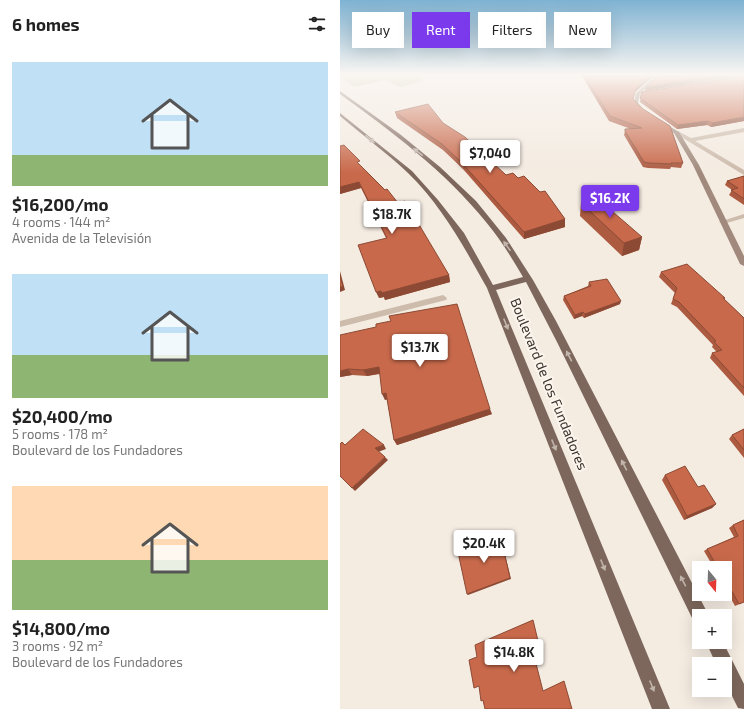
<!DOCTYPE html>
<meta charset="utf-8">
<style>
:root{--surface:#fff;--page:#f2f2f2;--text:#222;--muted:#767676;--accent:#7c3aed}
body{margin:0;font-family:"Exo 2",sans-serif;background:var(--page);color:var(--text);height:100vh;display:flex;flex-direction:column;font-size:15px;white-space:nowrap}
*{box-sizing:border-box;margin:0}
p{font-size:13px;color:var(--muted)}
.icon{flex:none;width:22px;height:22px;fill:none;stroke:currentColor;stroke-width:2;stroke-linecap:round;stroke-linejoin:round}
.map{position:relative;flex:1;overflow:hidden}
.drawer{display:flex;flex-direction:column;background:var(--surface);width:340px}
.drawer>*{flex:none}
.guide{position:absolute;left:12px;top:12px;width:332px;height:36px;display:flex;gap:8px}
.needle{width:26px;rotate:161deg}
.tools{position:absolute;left:352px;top:561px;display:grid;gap:8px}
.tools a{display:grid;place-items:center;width:40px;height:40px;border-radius:0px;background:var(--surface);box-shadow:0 4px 16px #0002;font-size:20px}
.price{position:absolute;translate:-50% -34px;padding:0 9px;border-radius:4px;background:#fff;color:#222;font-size:13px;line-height:26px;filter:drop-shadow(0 1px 2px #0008)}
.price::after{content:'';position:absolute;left:50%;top:24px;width:12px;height:9px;margin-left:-6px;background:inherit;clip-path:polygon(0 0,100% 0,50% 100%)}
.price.active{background:var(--accent);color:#fff}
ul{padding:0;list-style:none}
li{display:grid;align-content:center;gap:8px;height:212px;padding:0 12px}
li span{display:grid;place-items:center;height:124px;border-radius:0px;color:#555}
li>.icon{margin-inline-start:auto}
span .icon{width:72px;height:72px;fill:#fffc;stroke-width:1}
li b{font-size:17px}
h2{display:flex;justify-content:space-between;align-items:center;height:48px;padding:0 12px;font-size:17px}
.pill{padding:0 14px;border-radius:0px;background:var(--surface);box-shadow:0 4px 16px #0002;font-size:14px;line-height:36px}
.pill.active{background:var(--accent);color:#fff}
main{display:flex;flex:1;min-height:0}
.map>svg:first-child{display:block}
</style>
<main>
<section class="drawer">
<h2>6 homes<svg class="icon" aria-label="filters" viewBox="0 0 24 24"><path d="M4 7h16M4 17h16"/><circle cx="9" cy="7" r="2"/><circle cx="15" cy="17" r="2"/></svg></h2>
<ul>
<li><span style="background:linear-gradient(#bfe0f5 75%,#8fb573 0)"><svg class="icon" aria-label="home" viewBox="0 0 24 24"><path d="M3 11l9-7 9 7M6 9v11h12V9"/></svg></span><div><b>$16,200/mo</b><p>4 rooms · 144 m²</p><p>Avenida de la Televisión</p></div></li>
<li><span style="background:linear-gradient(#bfe0f5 65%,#8fb573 0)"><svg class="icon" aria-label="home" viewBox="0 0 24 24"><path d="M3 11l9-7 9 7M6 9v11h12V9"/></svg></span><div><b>$20,400/mo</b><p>5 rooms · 178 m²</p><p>Boulevard de los Fundadores</p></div></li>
<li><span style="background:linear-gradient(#ffd9b3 60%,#8fb573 0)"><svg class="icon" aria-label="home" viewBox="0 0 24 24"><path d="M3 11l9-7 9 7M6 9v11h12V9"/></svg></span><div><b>$14,800/mo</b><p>3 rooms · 92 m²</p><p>Boulevard de los Fundadores</p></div></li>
</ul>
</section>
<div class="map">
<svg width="404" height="709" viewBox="0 0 404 709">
<rect width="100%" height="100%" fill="#f4ebe1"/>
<!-- green -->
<path fill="#b8c4a0" d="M0,74H77L83,81L60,87L45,80L14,87L4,80L0,79Z"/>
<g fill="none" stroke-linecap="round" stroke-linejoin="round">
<!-- street -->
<g fill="#cdbbac" fill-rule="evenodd">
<path d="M404,128V132L355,141L404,170V175L333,132L338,131L351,138Z"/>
<path d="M404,214V218L383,224L379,222Z"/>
<path d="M103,295L107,298L106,300L0,327V321Z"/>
</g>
<!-- secondary -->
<g fill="#a18a7d" fill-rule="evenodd">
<path d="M317,74H321L300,94L298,103L306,112L302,113L294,103L296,93Z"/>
<path d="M317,121H321L339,132L359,165L404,256V266L400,264L353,165L334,133L317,123Z"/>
</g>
<!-- primary -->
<g fill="#7d675c" fill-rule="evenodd">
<path d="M0,91L61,135L100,167L136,201L166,238L193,280L216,321L366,610L368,616H359V623L354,622L217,342L186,282L156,290L330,709H312L147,288C124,247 102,206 68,173C47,153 22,135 0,116V113L72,171L98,200L124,233L153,285L183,277C172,258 160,239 146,222C105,171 52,132 0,94Z"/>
<path d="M366,642H383L404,684V709L398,708L385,682V664H376Z"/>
</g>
</g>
<!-- wall -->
<g fill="#ac5a40">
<path d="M240,74H316L295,92L293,99L343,163L341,168L331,167L330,169L308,168L303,167L284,135L285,131L291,129L269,121L242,76Z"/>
<path d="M404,76V121L371,127L367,125L337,129L300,102L302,92Z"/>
<path d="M55,112L103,123L166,175L178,178L225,219V227L184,239L123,169L103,150L57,118Z"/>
<path d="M0,146L21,166L109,275L110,282L45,300L44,297L39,298L46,238L21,188L0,194Z"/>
<path d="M404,176V205L389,195L392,190L385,185L387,181Z"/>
<path d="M241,203L302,237L299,250L282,256L240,216Z"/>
<path d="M321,272L385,298L384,299L404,318V396L370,358L372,353L377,352L372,347L373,345L337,307L331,304L335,293L319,277Z"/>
<path d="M249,282L280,304L244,318L242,316L234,319L223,300L224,296L248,286Z"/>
<path d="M0,335L152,414L57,445L54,440L47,399L45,400L40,374L27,376L12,375L0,377Z"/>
<path d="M404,429V458L389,439L392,435Z"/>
<path d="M325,475L376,504L372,508L344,520L322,480Z"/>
<path d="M404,520V602L395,606L385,588V568H374L364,551L367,549L394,537L389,528L393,525Z"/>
</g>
<!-- shaded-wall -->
<g fill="#8c4a34">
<path d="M312,74H316L295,92L296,88Z"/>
<path d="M387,74H404V75L305,91L306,87Z"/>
<path d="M404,117V121L371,127L372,123Z"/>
<path d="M368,121L367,125L337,129L338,125Z"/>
<path d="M19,182L21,188L0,194V187Z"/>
<path d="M225,219V227L184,239V232Z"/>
<path d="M302,237L299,250L282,256L284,243Z"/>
<path d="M0,271L5,290L0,292Z"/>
<path d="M109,275L110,282L45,300L44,297L39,298L36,292Z"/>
<path d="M281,301L280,304L244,318L245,314Z"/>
<path d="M243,312L242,316L234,319L235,315Z"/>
<path d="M39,367L42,373L27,376L23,370Z"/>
<path d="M8,369L12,375L0,377V371Z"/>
<path d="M46,393L49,399L45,400L42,394Z"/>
<path d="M150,409L152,414L57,445L54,440Z"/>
<path d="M44,445L46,449L38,452L35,448Z"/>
<path d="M45,457L48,460L15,491L12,488Z"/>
<path d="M376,504L372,508L344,520L347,516Z"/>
<path d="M160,534L171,579L128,595L127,594Z"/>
</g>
<!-- building -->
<g fill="#c8694b" stroke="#8c4a34">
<path d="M243,74H312L296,88L293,99L303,109L330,126L343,163H331L332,164L309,163L304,162L285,131V129L302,128L270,116Z"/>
<path d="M320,74H387L306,87Z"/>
<path d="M404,76V117L372,123L368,121L338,125L300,98L302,92Z"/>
<path d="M88,104L103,123L125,137L166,175L173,173L178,178L184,176L200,192L205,191L225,219L184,232L121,162L102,144L55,112Z"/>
<path d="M4,145L20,161L17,162L45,190L47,189L58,203L65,201L109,275L42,293L41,291L36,292L18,245L47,238L19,182L0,187V146Z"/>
<path d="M404,176V199L391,190L398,188L387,181Z"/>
<path d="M251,193L302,237L284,243L241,203Z"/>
<path d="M347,264L385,298H383L404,318V388L372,353L382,350L374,342L376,341L339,302L333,299L337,288L321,272Z"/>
<path d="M0,275L3,287H0Z"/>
<path d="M267,279L281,301L245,314L243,312L235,315L224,296L251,286L249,282Z"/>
<path d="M117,304L150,409L54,440L46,393L42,394L39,367L23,370L8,369L0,371V335L36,327V324L51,321L49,316Z"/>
<path d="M23,429L44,445L35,448L45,457L12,488L0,476V444L2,442L5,445Z"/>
<path d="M404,429V450L392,435Z"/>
<path d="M345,466L358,487L364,485L376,504L347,516L325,475Z"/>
<path d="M404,520V602L399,604L385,579V568H378L367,549L398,536L393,525Z"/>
<path d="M160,534L170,578L127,594L119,557V548Z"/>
<path d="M193,620L199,645L192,648L203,691L224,681L232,709H145L143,700L141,701L139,686L134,688L129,660L137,657L135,645Z"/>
</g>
<!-- one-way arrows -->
<defs><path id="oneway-solid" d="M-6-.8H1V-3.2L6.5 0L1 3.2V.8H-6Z"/></defs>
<g fill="#c2b5ac">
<use href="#oneway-solid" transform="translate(30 139) rotate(40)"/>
<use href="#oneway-solid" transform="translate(78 152) rotate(-142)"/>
<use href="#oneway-solid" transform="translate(167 246) rotate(-125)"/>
<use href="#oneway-solid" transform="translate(166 324) rotate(68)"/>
<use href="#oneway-solid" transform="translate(229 356) rotate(-117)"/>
<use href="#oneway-solid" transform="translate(214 445) rotate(68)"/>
<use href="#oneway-solid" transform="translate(284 465) rotate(-117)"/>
<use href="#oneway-solid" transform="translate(263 565) rotate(68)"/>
<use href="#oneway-solid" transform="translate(343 581) rotate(-117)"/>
<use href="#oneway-solid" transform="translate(312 686) rotate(68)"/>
</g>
<!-- sky -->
<linearGradient id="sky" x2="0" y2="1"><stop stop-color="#7eb2d2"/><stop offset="0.43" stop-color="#faf6f2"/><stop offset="1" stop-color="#faf6f2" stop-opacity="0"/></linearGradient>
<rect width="404" height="173" fill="url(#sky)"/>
<g text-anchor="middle" stroke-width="4" stroke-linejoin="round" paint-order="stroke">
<!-- street labels -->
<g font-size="14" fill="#3b302b" stroke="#fbf5ee">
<text transform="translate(209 384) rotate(68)" y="5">Boulevard de los Fundadores</text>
</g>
</g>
</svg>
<div class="tools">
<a><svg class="needle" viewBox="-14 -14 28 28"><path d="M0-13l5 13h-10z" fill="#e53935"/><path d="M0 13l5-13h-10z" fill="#767676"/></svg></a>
<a>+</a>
<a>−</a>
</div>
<b class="price" style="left:150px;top:174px">$7,040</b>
<b class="price active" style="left:270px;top:219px">$16.2K</b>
<b class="price" style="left:52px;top:235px">$18.7K</b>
<b class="price" style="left:80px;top:368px">$13.7K</b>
<b class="price" style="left:144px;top:564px">$20.4K</b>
<b class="price" style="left:174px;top:673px">$14.8K</b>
<div class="guide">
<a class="pill">Buy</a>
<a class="pill active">Rent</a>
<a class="pill">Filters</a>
<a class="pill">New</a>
</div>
</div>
</main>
